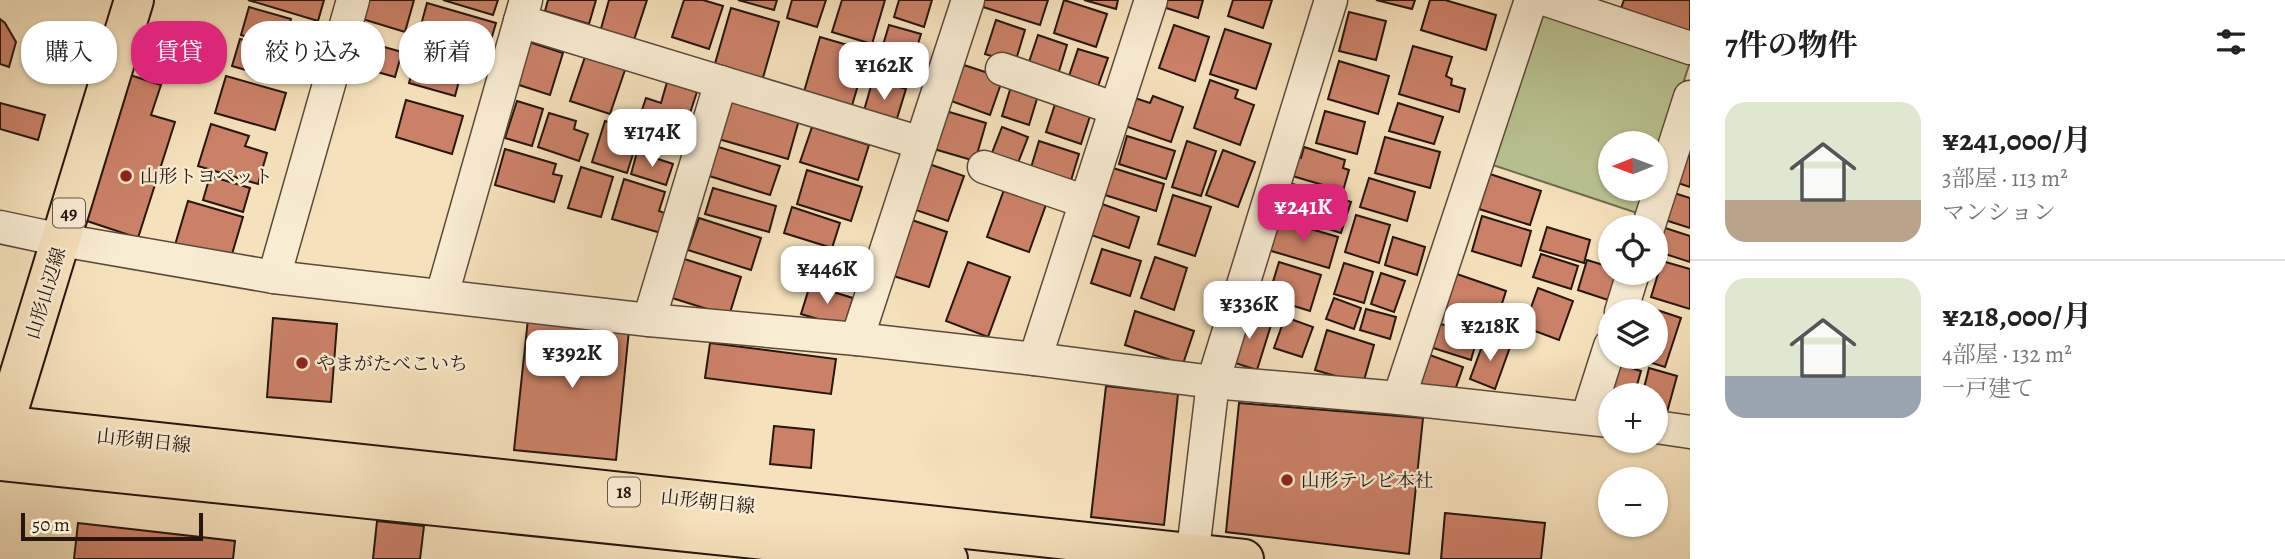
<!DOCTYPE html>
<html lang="ja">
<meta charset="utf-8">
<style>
:root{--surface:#fff;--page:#f2f2f2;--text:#222;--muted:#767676;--line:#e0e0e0;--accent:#db2777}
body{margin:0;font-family:Alegreya,"Noto Serif JP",serif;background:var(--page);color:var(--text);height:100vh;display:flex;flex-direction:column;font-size:26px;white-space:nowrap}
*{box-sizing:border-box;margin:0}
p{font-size:23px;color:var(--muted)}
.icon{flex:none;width:38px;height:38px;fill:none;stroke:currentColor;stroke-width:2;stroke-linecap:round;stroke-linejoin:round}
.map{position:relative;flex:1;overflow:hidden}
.sheet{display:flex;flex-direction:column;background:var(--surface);width:595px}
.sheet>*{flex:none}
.banner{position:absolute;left:21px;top:21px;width:665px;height:63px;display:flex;gap:14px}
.needle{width:46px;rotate:269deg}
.buttons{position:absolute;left:1598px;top:131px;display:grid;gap:14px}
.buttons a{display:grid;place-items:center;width:70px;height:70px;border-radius:50%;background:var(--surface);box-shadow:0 2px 5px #0004;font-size:35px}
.scale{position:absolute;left:21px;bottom:18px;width:182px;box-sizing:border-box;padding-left:7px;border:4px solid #26160f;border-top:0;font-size:19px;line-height:24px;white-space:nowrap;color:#26160f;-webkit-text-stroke:5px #f8ecd3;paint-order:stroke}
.price{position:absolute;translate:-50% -60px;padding:0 16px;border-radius:14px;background:#fff;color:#222;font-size:23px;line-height:46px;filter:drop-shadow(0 2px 4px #0008)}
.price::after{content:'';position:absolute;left:50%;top:42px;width:21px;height:16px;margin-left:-10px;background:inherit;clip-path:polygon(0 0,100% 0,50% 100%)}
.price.current{background:var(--accent);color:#fff}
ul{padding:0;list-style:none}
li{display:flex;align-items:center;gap:21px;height:175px;padding:0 35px}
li+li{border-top:2px solid var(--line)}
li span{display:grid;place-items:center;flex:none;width:196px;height:140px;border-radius:21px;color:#555}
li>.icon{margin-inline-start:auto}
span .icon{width:84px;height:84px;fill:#fffc;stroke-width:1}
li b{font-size:30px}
h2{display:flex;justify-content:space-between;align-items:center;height:84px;padding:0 35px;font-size:30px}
.chip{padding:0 24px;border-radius:28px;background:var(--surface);box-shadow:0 2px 5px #0004;font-size:24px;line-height:63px}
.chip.current{background:var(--accent);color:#fff}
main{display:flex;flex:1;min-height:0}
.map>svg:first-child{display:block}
</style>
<main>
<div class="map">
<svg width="1690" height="559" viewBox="0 0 1690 559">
<rect width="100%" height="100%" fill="#f5e1bc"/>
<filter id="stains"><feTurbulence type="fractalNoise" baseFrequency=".00286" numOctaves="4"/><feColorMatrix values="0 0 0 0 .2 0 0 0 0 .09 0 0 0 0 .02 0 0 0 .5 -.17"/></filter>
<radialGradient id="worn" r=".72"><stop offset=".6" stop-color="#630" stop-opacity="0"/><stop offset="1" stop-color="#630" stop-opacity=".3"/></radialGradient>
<!-- green -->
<path fill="#bac392" stroke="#706c50" stroke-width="2" d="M1539,8L1690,62L1656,167V144H1610V189H1648L1640,214L1487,163Z"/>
<!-- building -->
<g fill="#cb8168" stroke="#26160f" stroke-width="2">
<path d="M248,0H324L318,21Z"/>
<path d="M362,0H414L405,32L356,17Z"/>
<path d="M443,0H498L493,15Z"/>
<path d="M548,0H596L589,24L545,11Z"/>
<path d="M609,0H647L633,43L600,32Z"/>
<path d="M684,0H703L723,6L709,49L672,37Z"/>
<path d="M738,0H777L774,10Z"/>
<path d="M792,0H826L817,27L787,18Z"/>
<path d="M842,0H885L872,44L832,32Z"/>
<path d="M899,0H932L924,27L894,17Z"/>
<path d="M982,0H1048L1040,25L980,6Z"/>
<path d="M1064,0L1107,14L1096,47L1054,33Z"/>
<path d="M1084,0H1118L1116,9Z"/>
<path d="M1162,0H1203L1198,18L1160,6Z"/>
<path d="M1233,0H1272L1263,28L1228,16Z"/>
<path d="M1376,0H1415L1412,9Z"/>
<path d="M1430,0H1445L1496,15L1486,50L1421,30Z"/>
<path d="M1624,0H1690V34L1620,11Z"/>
<path d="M427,3L496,23L486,57L418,36Z"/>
<path d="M249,7L291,19L283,47L241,35Z"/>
<path d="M731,8L779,22L762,81L714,67Z"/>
<path d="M1349,12L1386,21L1376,60L1339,51Z"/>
<path d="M0,19L5,23L16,42L9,67L0,64Z"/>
<path d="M996,20L1025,30L1015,63L985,54Z"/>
<path d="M889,25L921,34L907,81L875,72Z"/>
<path d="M1174,25L1209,37L1195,81L1159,68Z"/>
<path d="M1225,29L1271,44L1256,89L1210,74Z"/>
<path d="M1038,35L1067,45L1057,78L1027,68Z"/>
<path d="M820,37L868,51L851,109L803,95Z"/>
<path d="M240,39L282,50L274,78L232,66Z"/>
<path d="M359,40L402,52L395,77L352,65Z"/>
<path d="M529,42L563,53L550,95L516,84Z"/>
<path d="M419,46L465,59L455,96L409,83Z"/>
<path d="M1413,46L1452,57L1446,76L1452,79L1451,85L1465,89L1459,112L1399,94Z"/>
<path d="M1078,49L1108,58L1096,92L1067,82Z"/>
<path d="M586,54L626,67L610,114L570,101Z"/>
<path d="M1339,61L1389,76L1378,114L1328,99Z"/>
<path d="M964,65L1003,78L990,115L951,101Z"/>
<path d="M130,75L161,85L151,115L175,122L138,238L84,220Z"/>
<path d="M226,76L286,93L275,130L215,113Z"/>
<path d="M873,79L906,89L895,125L863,114Z"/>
<path d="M1013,80L1040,89L1029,125L1002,116Z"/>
<path d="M1210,80L1238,90L1235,98L1254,105L1240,145L1194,128Z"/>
<path d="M667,82L697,92L682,137L638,122L646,98L661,103Z"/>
<path d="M1153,96L1183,107L1171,142L1122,125L1132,97L1150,103Z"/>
<path d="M727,98L799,120L788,159L715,138Z"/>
<path d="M1057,98L1092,110L1081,144L1046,132Z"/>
<path d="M406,100L463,116L452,154L396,137Z"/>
<path d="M517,101L543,109L532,146L505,138Z"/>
<path d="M0,103L45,115L38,140L0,129Z"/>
<path d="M1398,103L1443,117L1434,144L1389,131Z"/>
<path d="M946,111L986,123L975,161L934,149Z"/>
<path d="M1325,111L1365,122L1357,154L1316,143Z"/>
<path d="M549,113L576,121L574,129L588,134L579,161L538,147Z"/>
<path d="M605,121L640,132L627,173L592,162Z"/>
<path d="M211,124L249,136L245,146L267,153L258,184L198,166Z"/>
<path d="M812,127L869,145L858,180L800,162Z"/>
<path d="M1002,127L1028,137L1016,168L990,158Z"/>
<path d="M1127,136L1175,151L1166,179L1119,164Z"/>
<path d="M1385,137L1440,152L1430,188L1375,173Z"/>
<path d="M1039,141L1079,154L1069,187L1029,174Z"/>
<path d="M1187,141L1216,151L1201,196L1172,187Z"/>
<path d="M712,145L780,166L770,195L703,174Z"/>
<path d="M1304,147L1345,160L1343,168L1349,170L1343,191L1289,175L1294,156L1301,158Z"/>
<path d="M505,149L556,164L553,174L562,176L554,202L495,185Z"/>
<path d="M1223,150L1255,162L1238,207L1206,195Z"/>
<path d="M1683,150L1690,153V187L1672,181Z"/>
<path d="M637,152L673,164L666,185L631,174Z"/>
<path d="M926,163L964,176L948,221L910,208Z"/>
<path d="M581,167L613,177L601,217L568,208Z"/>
<path d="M1113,168L1164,184L1156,211L1105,195Z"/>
<path d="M807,170L862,187L851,221L797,204Z"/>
<path d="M1490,174L1541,191L1530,225L1479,209Z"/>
<path d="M210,176L250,188L243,212L203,200Z"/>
<path d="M1369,178L1415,192L1407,221L1360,207Z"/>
<path d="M624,179L665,192L659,211L667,214L661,233L612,219Z"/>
<path d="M1286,182L1351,202L1341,233L1276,212Z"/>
<path d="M1006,184L1048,199L1029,252L987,237Z"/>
<path d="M713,188L776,206L769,232L705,214Z"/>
<path d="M1674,193L1690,198V228L1665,220Z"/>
<path d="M1173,195L1211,207L1195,256L1158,244Z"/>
<path d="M188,201L243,217L230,261L175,245Z"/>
<path d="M1102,204L1139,217L1129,248L1091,235Z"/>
<path d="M792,207L840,223L832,248L784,233Z"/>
<path d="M1356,215L1390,225L1379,263L1345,252Z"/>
<path d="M1482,216L1531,231L1521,266L1472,251Z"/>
<path d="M699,218L761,238L751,270L688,250Z"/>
<path d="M906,218L947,232L929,287L887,274Z"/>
<path d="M1277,219L1338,237L1329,268L1268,250Z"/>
<path d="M1659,226L1690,236V262L1656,251V238Z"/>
<path d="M1547,227L1590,240L1584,263L1540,250Z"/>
<path d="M1393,237L1425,247L1417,275L1385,265Z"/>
<path d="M1102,249L1141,261L1130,296L1091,283Z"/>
<path d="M819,251L862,263L855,288L812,276Z"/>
<path d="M1541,254L1578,266L1571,289L1533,277Z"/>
<path d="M678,257L741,277L729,316L666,296Z"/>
<path d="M1155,257L1187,268L1174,310L1141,298Z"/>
<path d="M1587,260L1610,267V273H1622L1614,302L1578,290Z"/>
<path d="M1662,261L1690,269V309L1651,297Z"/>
<path d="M968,262L1010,277L988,337L946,321Z"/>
<path d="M1279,262L1321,275L1310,311L1268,298Z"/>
<path d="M1344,263L1373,272L1364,303L1334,294Z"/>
<path d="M1451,272L1506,291L1493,332L1437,312Z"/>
<path d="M1381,273L1405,281L1394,312L1371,304Z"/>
<path d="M810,285L853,298L844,327L801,314Z"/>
<path d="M1538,288L1573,301L1559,340L1524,327Z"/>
<path d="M1334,298L1361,308L1354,329L1326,319Z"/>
<path d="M1639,304L1681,318L1665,367L1633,357H1656V312H1637Z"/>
<path d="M1366,309L1396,317L1390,339L1360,330Z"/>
<path d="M1135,311L1194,331L1183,364L1125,345Z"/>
<path d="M1242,313L1272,322L1257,370L1226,360Z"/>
<path d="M1285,317L1313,327L1302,357L1274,348Z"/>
<path d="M273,318L337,324L331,402L267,397Z"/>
<path d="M528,319L629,330L616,460L514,450Z"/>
<path d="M1434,322L1478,335L1471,360L1427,346Z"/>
<path d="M1327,330L1374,345L1363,384L1315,370Z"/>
<path d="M1485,338L1510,347L1495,389L1470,379Z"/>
<path d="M710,343L836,359L831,394L705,378Z"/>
<path d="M1427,354L1463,367L1453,396L1417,383Z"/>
<path d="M1615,363L1641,371L1634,396H1610V403L1604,401Z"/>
<path d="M1649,368L1677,376L1666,416L1656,413V396H1642Z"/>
<path d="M1106,386L1178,394L1164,525L1091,517Z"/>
<path d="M1239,403L1423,418L1409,554L1226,532Z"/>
<path d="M774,426L814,430L811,468L770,464Z"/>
<path d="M1445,513L1545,523L1541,559H1441Z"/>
<path d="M377,521L424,526L420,559H373Z"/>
<path d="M78,523L235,541L233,559H74Z"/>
</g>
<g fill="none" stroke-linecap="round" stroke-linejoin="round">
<defs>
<g id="minor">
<path d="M1547,0L1690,48"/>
<path d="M520,21L921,143"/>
<path d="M1002,69L1116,109"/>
<path d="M984,167L1086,202"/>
<path d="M0,227L61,240L274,277L649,320L857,339L1035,359L1213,382L1399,398L1610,421"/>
<path d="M1648,228L1690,97"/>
<path d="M274,277L353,0"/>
<path d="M442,295L526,0"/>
<path d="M1621,312L1633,273"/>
<path d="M649,320L721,82"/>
<path d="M857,339L968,0"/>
<path d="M1035,359L1151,0"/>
<path d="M1399,398L1531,0"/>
<path d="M1587,418L1610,346"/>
<path d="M1656,427L1690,432"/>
<path d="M1192,559L1213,382L1331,0"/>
</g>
<g id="major">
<path d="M0,425L1244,559"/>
<path d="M0,438L134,0"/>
<path d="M0,461L948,559"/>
</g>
</defs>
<!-- minor casing -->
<use href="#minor" stroke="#5a493a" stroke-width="35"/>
<!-- major casing -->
<use href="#major" stroke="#26160f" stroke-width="42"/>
<!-- minor -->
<use href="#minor" stroke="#f8ecd3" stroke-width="32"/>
<!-- major -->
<use href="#major" stroke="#f5e1bc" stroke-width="38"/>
</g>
<!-- markers -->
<g fill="#8f2418" stroke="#f8ecd3" stroke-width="2.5">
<circle cx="126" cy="176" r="7"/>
<circle cx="302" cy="363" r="7"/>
<circle cx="1287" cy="480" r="7"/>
</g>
<g text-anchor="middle" stroke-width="5" stroke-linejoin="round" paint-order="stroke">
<!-- shield labels -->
<g fill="#f8ecd3" stroke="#65564a" stroke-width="2">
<rect x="53" y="198.5" width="32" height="29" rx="5"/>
<rect x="608" y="477.5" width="32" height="29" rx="5"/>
</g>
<g font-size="18" font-weight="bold" fill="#26160f">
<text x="69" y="219">49</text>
<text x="624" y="498">18</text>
</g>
<!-- poi labels -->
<g font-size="19" fill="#26160f" stroke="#f8ecd3" text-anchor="start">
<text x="140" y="183">山形トヨペット</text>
<text x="316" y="370">やまがたべこいち</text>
<text x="1301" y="487">山形テレビ本社</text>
</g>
<!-- street labels -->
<g font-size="19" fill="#26160f" stroke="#f8ecd3">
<text transform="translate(45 293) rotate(-73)" y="7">山形山辺線</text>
<text transform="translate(144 440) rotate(6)" y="7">山形朝日線</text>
<text transform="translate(708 501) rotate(6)" y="7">山形朝日線</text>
</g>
</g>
<rect width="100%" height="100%" filter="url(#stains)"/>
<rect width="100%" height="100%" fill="url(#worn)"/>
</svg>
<div class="buttons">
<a><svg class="needle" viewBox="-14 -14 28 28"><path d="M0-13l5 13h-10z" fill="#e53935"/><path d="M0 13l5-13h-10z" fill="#767676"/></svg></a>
<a><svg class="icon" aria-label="locate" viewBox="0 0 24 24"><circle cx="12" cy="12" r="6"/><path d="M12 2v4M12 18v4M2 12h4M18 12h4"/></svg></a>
<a><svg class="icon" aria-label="layers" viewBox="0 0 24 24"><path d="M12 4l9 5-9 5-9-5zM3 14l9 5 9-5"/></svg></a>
<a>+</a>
<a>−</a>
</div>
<div class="scale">50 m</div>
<b class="price" style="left:884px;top:102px">¥162K</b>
<b class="price" style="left:652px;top:169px">¥174K</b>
<b class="price current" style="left:1303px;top:244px">¥241K</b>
<b class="price" style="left:827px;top:306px">¥446K</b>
<b class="price" style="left:1249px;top:341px">¥336K</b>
<b class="price" style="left:1490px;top:363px">¥218K</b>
<b class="price" style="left:572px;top:390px">¥392K</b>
<div class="banner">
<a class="chip">購入</a>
<a class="chip current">賃貸</a>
<a class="chip">絞り込み</a>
<a class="chip">新着</a>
</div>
</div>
<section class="sheet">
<h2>7件の物件<svg class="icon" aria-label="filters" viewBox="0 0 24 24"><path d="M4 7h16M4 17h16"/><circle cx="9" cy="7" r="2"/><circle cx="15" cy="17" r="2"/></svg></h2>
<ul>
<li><span style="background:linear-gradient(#dfe7d0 70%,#b9a48a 0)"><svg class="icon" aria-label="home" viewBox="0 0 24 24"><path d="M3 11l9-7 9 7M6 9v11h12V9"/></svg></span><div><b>¥241,000/月</b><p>3部屋 · 113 m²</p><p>マンション</p></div></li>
<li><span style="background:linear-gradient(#dfe7d0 70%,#9aa5b1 0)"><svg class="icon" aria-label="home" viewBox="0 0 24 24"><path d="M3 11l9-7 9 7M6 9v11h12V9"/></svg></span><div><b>¥218,000/月</b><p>4部屋 · 132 m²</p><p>一戸建て</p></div></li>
</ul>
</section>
</main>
